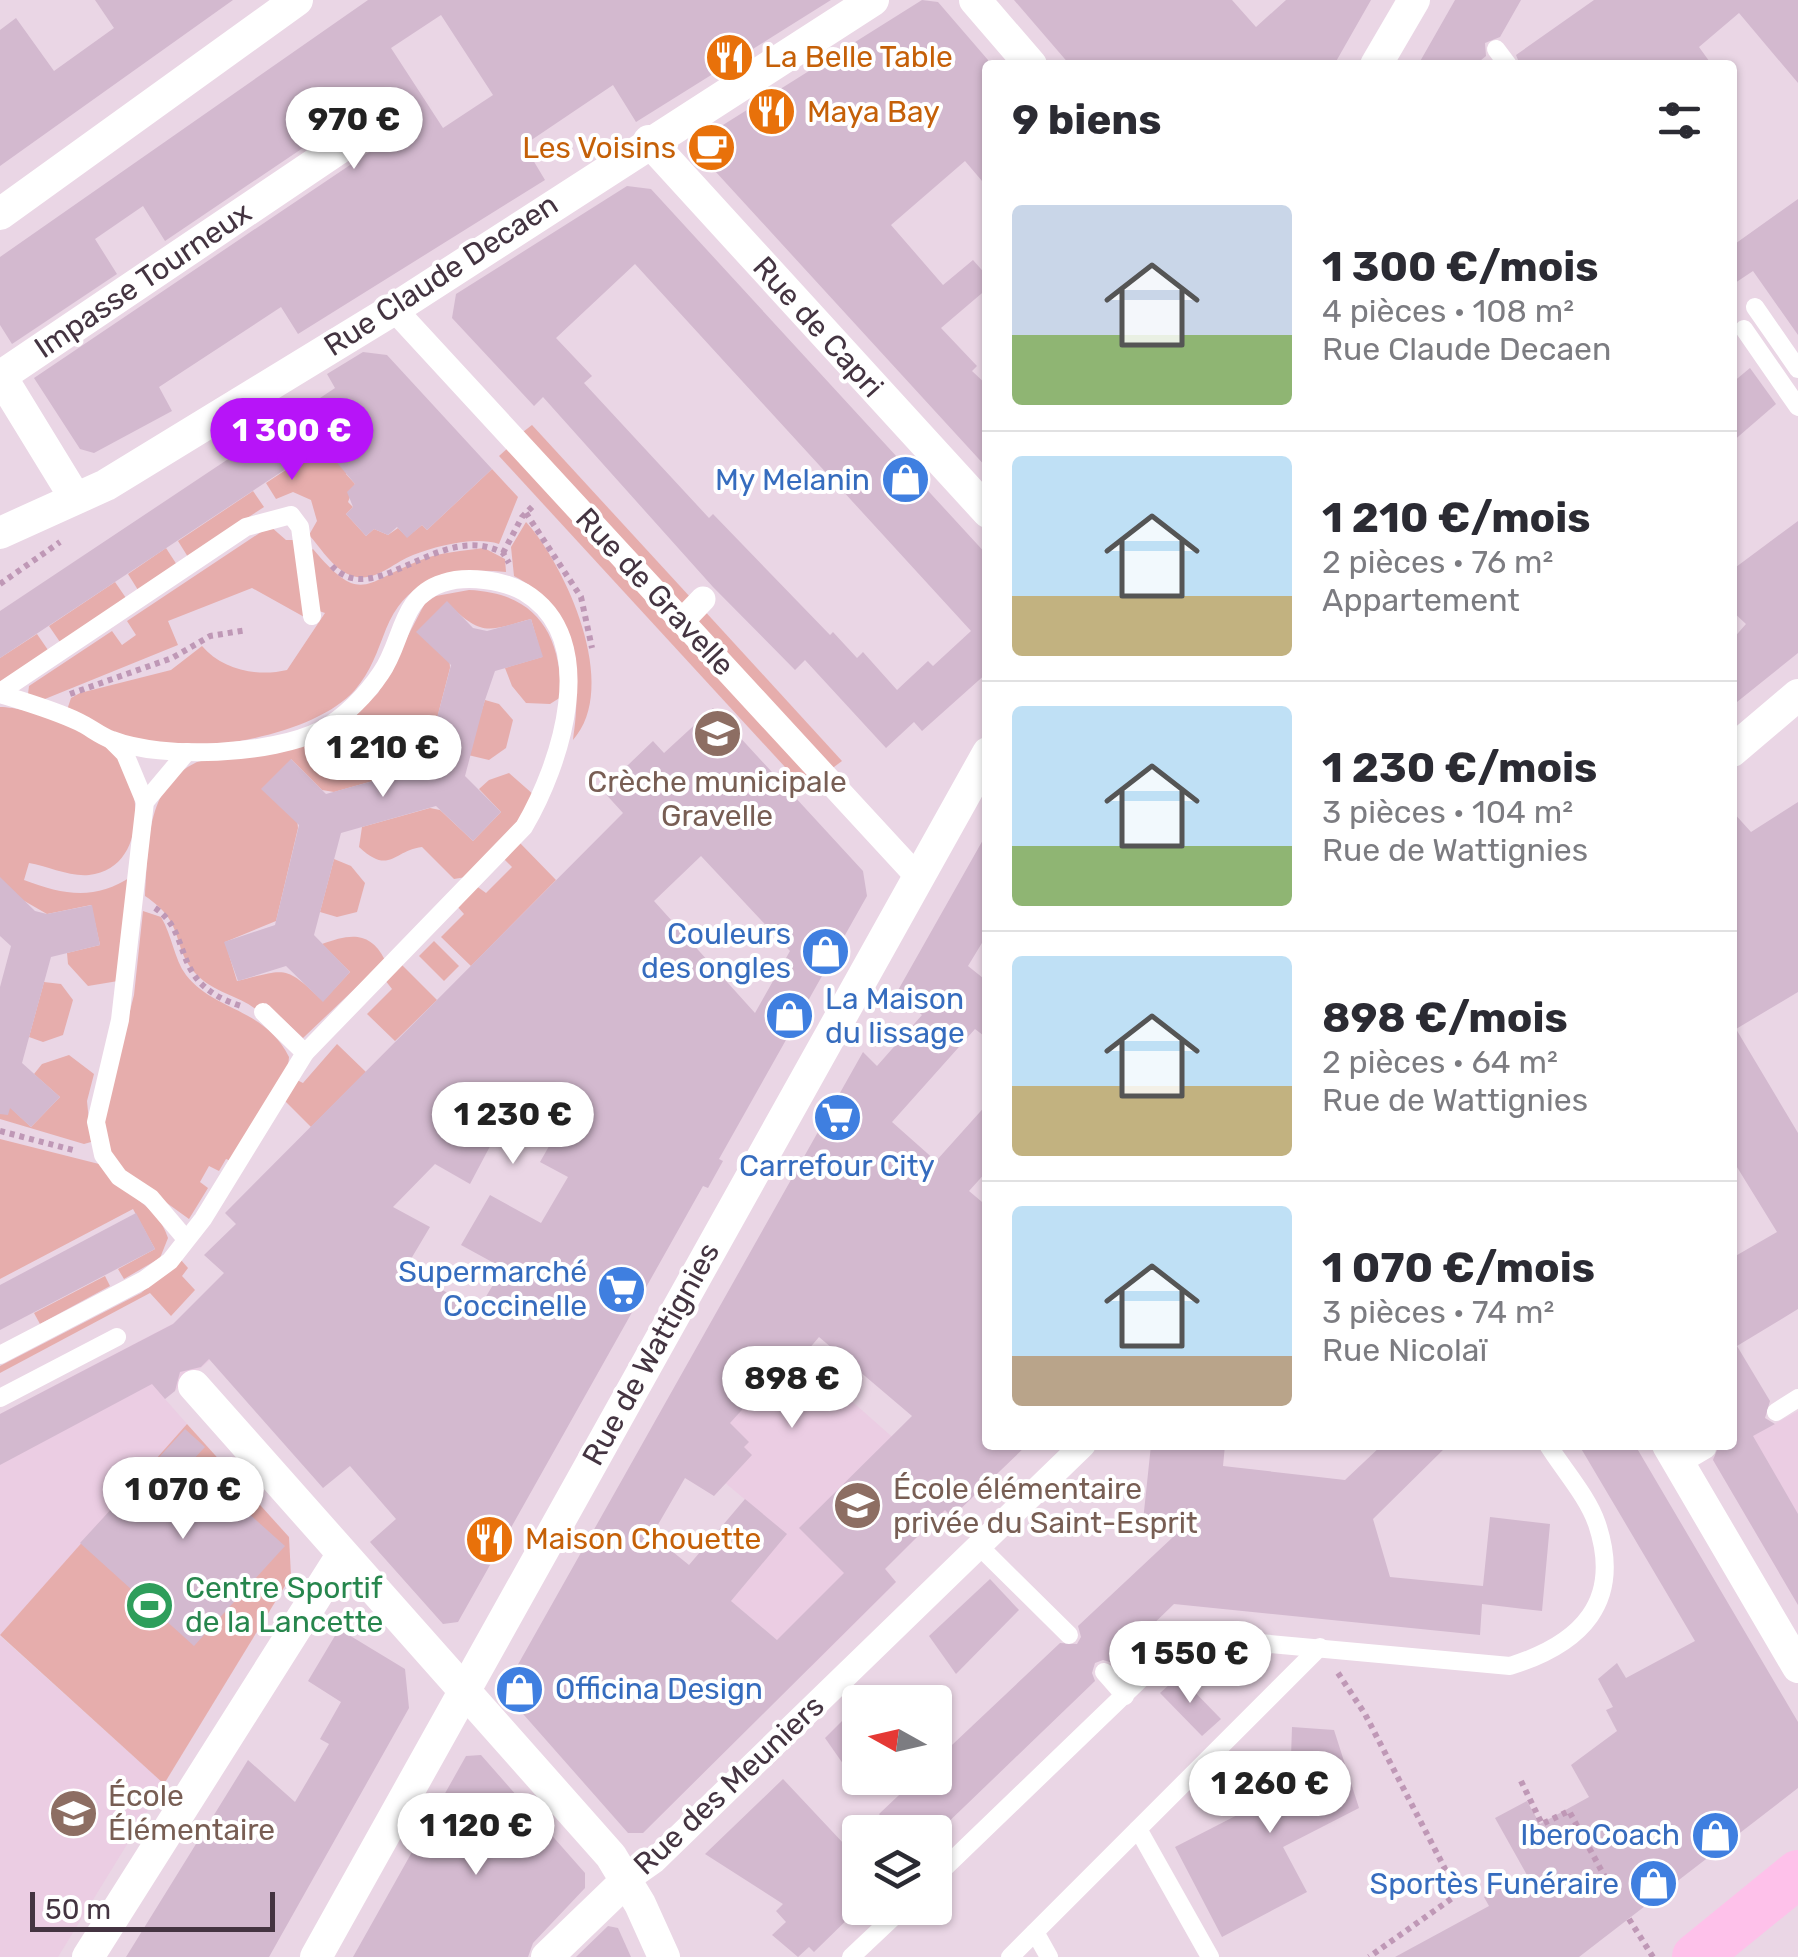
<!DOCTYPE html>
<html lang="fr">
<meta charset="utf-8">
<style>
:root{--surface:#fff;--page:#f7f7f7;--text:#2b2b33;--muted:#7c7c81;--line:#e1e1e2;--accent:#b714f8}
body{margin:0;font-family:Rubik,sans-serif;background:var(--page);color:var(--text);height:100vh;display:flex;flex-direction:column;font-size:38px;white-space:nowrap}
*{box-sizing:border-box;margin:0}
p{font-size:32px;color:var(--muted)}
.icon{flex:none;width:55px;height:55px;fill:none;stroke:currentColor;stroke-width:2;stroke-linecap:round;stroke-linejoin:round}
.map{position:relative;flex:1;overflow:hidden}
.details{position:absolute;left:982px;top:60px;width:755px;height:1390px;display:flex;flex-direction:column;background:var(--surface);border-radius:10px;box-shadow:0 2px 8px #0004}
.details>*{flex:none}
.needle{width:65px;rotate:278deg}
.controls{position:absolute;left:842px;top:1685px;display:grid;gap:20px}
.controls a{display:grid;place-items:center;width:110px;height:110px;border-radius:10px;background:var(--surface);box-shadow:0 2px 8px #0004;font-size:50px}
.scale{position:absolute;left:30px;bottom:25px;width:245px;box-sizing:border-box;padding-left:10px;border:5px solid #443441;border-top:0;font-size:28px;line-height:35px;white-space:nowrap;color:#443441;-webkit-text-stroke:8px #fff;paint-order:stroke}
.price{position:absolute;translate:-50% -85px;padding:0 22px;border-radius:35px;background:#fff;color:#222;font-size:32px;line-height:65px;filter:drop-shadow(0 2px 5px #0008)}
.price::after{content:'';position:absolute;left:50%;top:60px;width:30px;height:22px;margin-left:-15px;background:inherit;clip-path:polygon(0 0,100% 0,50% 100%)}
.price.active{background:var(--accent);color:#fff}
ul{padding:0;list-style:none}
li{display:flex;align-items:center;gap:30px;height:250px;padding:0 30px}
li+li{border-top:2px solid var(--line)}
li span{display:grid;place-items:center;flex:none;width:280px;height:200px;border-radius:10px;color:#555}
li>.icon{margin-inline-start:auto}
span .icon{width:120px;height:120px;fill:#fffc;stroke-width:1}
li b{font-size:42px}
h2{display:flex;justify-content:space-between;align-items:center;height:120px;padding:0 30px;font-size:42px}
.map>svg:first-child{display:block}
</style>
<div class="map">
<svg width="1798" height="1957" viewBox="0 0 1798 1957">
<rect width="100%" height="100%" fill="#f2e4ee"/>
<!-- residential -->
<path fill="#ead6e5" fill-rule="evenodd" d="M0,0H1798V1957H0ZM988,65H1732V1445H988ZM860,1702H935V1778H860ZM860,1832H935V1908H860Z"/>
<!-- education -->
<g fill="#ebcde3">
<path d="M176,1322L210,1360L165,1399L187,1424L185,1429L0,1635V1414Z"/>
<path d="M795,1351L967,1503L952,1517L945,1511L885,1568L896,1582L810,1668L731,1601L786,1534L654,1423L660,1413Z"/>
<path d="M1798,1411V1605L1712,1458Z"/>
<path d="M0,1636L164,1784L58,1957H0Z"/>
</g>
<!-- green -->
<g fill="#e6adac">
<path d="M532,425L691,598L680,608L519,435Z"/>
<path d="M325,444L349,470L346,474L355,484L348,502L353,507L346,514L366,536L374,529L388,535L398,528L407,537L422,525L427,530L492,469L518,497L499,544C474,536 437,546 413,555C388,565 369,590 341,570C329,562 319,546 309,535L317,521L311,500L293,492L276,499L266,483Z"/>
<path d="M511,445L821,781L808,792L499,456Z"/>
<path d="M253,491L264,507L188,557L178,541Z"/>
<path d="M526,522C566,566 621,687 573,740C583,680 575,607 514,576L511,547Z"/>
<path d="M270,526L286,540H297L306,618L252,588L168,621L178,645L40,701L28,694L29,686L112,631L122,645L136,635L127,621Z"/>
<path d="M166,548L177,565L138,590L128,574Z"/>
<path d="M484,548L505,559L506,572C454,567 408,575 386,629C377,652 371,671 355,690C314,736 195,756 137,742C113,737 89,721 67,710L71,698L80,693L171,670L202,646C222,670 258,677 287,670L325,613L316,610L307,554L313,549C362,607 364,582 421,560C440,552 463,551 484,548Z"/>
<path d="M115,582L126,598L60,642L49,626Z"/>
<path d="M469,590C535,593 561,632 561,697L550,704L526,703L512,686L505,668L542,657L531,619C485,632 482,636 446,602L450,668L426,761L418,768L334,792L322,790L291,759L298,828L276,921L225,942L237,981C287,969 284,964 323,1001L350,972L322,944C349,934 370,930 385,960L303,1038L266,1003L257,1010C238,995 214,993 196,974C170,945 187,924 145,896C149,846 144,787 197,762L341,727L378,693L425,603L436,596Z"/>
<path d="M701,607L842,761L830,770L689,619Z"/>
<path d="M37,634L48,650L0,682V658Z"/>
<path d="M485,700L499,704L513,720L506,748L489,760L468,755Z"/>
<path d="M0,707C28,707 103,732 119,756C144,792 145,869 89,875C70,877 47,866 29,863L24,880C64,895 95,901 132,876L118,981L88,986L68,964L67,953L100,945L91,905L47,914L0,887Z"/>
<path d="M509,773L534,795L517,822L466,877L454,879L422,847C394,850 390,876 359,847L362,827L430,808L440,810L473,841L501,812L479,789L489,780Z"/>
<path d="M520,843L556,880L471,966L441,937L464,914L456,905L475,885L486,893L512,867L504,859Z"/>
<path d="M334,859L351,866L365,883L357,912L337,917L320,912Z"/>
<path d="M143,911L161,917C172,935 174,959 186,975C214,1011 265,1008 289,1057L288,1067L231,1161L226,1159L219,1171L209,1166L200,1182L208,1188L189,1219L121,1170L108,1150L103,1117L134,995Z"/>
<path d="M434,941L459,966L444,981L419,956Z"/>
<path d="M401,964L437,1000L395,1041L367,1014L392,989L385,980Z"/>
<path d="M44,982L61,984L73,1000L63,1035L43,1042L29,1037Z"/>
<path d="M337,1044L366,1072L311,1127L284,1100L297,1080L303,1083Z"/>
<path d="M69,1055L94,1074L87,1101L91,1142L84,1144L0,1119V1098L31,1127L60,1097L34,1074L42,1064Z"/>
<path d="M0,1139L99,1164C119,1194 157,1202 168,1238L160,1258L124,1279L118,1269L155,1249L133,1209L0,1279Z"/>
<path d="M181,1260L188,1268L182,1276L195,1290L171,1316L150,1293L0,1373V1366L141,1293Z"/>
<path d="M105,1276L110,1286L40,1324L34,1313Z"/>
<path d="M187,1424L289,1537L291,1576L164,1784L0,1635Z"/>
</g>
<!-- building -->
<g fill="#d3b9cf" fill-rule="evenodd">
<path d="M95,0H233L0,166V30L16,18L54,71L114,28Z"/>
<path d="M368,0H831L636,122L613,85L524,145L545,180L298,334L281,307L159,387L172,411L94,453L80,449L34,378L396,134L403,125L402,107L393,99L374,100L165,241L143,206L95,239L117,274L12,344L0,325V257ZM441,15L493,95L443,128L391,48Z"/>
<path d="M922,0L938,2L988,60V188L965,161L891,225L943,285L973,260L988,277V288L941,328L977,366L972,371L988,386V469L704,159L707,135Z"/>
<path d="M1014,0H1232L1256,27L1286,0H1371L1334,65H1070Z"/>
<path d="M1455,0H1521L1500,37L1485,43L1486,56L1475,65H1418Z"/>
<path d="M1594,0H1798V83L1739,13L1699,47L1712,65H1520L1516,55Z"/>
<path d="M627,186L651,189L988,556V672L922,731L914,722L886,748L805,660L795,670L713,587L543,397L534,406L452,318L456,294ZM635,264L971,631L933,666L928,661L897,690L863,652L857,658L833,632L830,635L713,514L709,518L584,383L592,376L556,338Z"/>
<path d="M1798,199V335L1753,271L1732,285V246Z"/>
<path d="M363,352L387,355L492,469L427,530L422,525L407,538L397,527L388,535L374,529L366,536L346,514L353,507L347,492L355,484L322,445L0,658V611L335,388L327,374Z"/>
<path d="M1750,368L1776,404L1732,442V383Z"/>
<path d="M1798,521V653L1732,706V640L1746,624L1732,611V570Z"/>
<path d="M447,601L473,628L487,631L531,619L543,657L495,671L485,700L465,776L501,812L473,841L436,806L341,833L314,935L350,972L323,1002L286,966L238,981L224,942L275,925L299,825L261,789L291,759L326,794L424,767L451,665L416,632Z"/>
<path d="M713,708L863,871L867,896L719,1159L723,1161L708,1188L703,1186L458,1622L443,1624L370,1542L396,1519L350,1466L323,1488L209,1359L201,1367L180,1372L175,1391L165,1399L152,1384L0,1465V1414L173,1324L224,1273L204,1255L236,1224L225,1213L623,813L602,790L653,741L664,753ZM701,856L790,951L755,1013L654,901ZM522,1086L568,1113L540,1162L568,1177L541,1223L490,1195L461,1245L503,1268L478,1310L405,1269L430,1227L393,1207L435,1164L470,1184Z"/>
<path d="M1798,802V992L1736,1029L1798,1133V1309L1737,1346L1770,1401L1765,1418L1775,1424L1753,1436L1798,1514V1605L1713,1460L1719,1445H1732V1258L1777,1232L1732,1159V811L1751,832Z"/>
<path d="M988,831V933L968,966L988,982V1039L975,1029L892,1122L936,1161L988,1103V1170L969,1191L988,1207V1445H1027L952,1517L945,1510L918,1536L885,1569L896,1582L643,1833H628L509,1698L507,1684L863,1052L877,1066L922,1015L897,992ZM819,1337L912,1416L799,1528L844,1573L777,1640L731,1601L787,1534L745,1499L689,1565L652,1535L685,1478L714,1496L752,1455L744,1447L749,1442L730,1423L795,1352L802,1357Z"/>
<path d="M0,877L35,911L47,914L92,905L100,945L51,957L22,1063L60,1097L31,1127L10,1108L8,1115L0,1114V987L11,946L0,936Z"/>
<path d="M136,1213L155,1249L0,1330V1285Z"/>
<path d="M185,1429L205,1447L191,1462L285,1546L194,1646L80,1543Z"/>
<path d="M1151,1445H1225L1223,1466L1345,1480L1382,1445H1448L1373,1519L1390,1577L1483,1586L1490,1517L1550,1524L1542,1611L1482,1604L1480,1635L1174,1604L1113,1663L1103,1660L1095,1663L1092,1673L1095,1681L938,1832H892L879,1814L917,1778H935V1761L1060,1643L1077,1644L1081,1637L1078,1626L1188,1523L1143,1521Z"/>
<path d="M1579,1445H1635L1798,1722V1788L1579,1957H1395L1489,1906L1484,1897L1527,1875L1495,1818L1527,1801L1540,1824L1589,1797L1571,1765L1617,1731L1606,1710L1613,1707L1598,1679L1617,1663L1626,1678L1695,1641Z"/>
<path d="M990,1579L1019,1610L956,1674L929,1636Z"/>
<path d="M339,1629L405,1669L409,1708L269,1957H126L248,1760L295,1802L329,1744L320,1739L341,1702L308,1681Z"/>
<path d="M1179,1676L1221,1719L1202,1736L1160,1693Z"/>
<path d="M860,1703V1788L825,1738Z"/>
<path d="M1292,1727L1334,1730L1359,1808L1283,1847L1307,1892L1222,1937L1175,1847L1290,1788Z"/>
<path d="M481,1755L585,1873V1888L533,1943L528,1957H353L466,1756Z"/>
<path d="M783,1779L860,1861V1907L814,1952L809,1947L798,1957L772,1935L786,1922L776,1911L783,1904L705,1854Z"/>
<path d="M608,1926L618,1928L631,1957H576Z"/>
</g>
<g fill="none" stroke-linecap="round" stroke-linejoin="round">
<!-- path -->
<g stroke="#bf98b6" stroke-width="6" stroke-dasharray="5 5" stroke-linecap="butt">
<path d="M526,513L581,597L592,648"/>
<path d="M503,553L522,517L535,504"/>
<path d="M332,566C375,612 440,519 503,553L509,563"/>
<path d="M0,584L60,542"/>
<path d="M70,694L172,658L210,636L247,630"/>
<path d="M155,908C195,935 168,983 241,1006"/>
<path d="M0,1131L77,1151"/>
<path d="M1338,1673L1365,1714L1458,1894L1369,1957"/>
<path d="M1521,1781L1542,1824L1569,1811L1605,1877"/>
<path d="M1629,1919L1653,1957"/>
</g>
<!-- service -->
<g stroke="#fff" stroke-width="18">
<path d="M1496,49L1508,65"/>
<path d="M1755,307L1798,369"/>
<path d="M1744,329L1798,407"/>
<path d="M0,692L246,527L291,515L300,527L312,616"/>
<path d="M0,694C26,702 54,710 79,722C90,727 100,736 112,740C163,760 272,755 321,730C344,718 367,694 381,673C403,642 400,596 443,583C467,575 503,580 524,592C603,639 560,766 524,827L305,1053"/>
<path d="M112,741L125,754L145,802"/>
<path d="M185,1238L151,1198L119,1177L103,1155L96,1122L120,1020L145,802L187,752"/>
<path d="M0,1355L144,1280L170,1261L203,1219L305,1053L263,1012"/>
<path d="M0,1398L117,1337"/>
<path d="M1776,1412L1798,1398"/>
<path d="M1680,1465L1707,1449"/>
<path d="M979,1546L1069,1635"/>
<path d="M1104,1672L1125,1696"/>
<path d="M1138,1829L1210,1957"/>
<path d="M935,1877L1177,1644L1194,1637L1510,1666C1581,1644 1623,1602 1597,1524C1588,1497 1563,1469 1548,1445"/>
<path d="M1035,1932L1049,1957"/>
<path d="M851,1957L903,1908"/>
<path d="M1010,1957L1320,1647"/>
</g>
<!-- pedestrian -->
<g stroke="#fff" stroke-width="25">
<path d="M394,309L916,875"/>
<path d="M682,621L703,599"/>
<path d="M627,1880L654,1861L1083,1445"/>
</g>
<!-- minor -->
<g stroke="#fff" stroke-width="32">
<path d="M975,0L1031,65"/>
<path d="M1376,65L1414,0"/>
<path d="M649,141L988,512"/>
<path d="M0,214L297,0"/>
<path d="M0,375L74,496"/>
<path d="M1,376L385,117"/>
<path d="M0,533L106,485L394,309L873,0"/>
<path d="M1732,751L1798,695"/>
<path d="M194,1386L611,1856L640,1904L664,1957"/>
<path d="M1668,1445L1798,1667"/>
<path d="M88,1957L342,1555"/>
<path d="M316,1957L988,753"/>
<path d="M547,1957L627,1880"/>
</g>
<!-- secondary -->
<path stroke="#fec1ea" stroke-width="48" d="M1696,1957L1798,1874"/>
</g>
<!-- icons -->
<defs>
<symbol id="restaurant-disc" viewBox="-11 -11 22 22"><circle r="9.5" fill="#e8710a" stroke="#fff"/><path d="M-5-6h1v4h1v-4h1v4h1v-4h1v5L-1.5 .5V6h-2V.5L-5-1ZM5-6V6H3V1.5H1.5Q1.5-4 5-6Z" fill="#fff"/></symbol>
<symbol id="cafe-disc" viewBox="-11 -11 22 22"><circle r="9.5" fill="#e8710a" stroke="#fff"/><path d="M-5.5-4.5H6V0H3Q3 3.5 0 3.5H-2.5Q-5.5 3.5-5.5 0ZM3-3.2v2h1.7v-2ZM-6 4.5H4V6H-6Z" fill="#fff"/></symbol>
<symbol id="shop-disc" viewBox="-11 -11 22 22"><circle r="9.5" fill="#3f7fe0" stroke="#fff"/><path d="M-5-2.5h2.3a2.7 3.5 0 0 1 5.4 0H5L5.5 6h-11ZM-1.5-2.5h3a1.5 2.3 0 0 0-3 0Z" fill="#fff"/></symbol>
<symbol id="school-disc" viewBox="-11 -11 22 22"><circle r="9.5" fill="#8d6e63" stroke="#fff"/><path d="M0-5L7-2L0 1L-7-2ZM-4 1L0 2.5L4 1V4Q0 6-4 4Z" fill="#fff"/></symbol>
<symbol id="supermarket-disc" viewBox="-11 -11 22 22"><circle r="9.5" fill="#3f7fe0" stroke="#fff"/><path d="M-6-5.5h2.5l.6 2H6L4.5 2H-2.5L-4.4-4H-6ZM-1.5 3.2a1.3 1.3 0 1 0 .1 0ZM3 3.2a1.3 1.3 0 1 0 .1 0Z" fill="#fff"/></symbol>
<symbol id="stadium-disc" viewBox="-11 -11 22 22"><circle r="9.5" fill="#2e9e5b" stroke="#fff"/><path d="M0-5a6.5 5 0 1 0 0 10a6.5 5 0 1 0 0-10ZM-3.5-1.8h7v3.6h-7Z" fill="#fff"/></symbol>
</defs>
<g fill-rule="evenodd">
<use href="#restaurant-disc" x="702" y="30" width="55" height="55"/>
<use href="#restaurant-disc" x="744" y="84" width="55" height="55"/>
<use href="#cafe-disc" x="684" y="120" width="55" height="55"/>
<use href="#shop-disc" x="878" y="452" width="55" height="55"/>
<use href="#school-disc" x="690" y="706" width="55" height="55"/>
<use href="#shop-disc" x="798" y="924" width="55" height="55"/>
<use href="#shop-disc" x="762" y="988" width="55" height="55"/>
<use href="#supermarket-disc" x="810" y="1090" width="55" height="55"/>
<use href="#supermarket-disc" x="594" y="1262" width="55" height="55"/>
<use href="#school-disc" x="830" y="1478" width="55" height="55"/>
<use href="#restaurant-disc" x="462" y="1512" width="55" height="55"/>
<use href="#stadium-disc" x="122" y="1578" width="55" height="55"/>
<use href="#shop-disc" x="492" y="1662" width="55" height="55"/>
<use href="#school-disc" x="46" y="1786" width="55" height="55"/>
<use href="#shop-disc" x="1688" y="1808" width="55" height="55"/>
<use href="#shop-disc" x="1626" y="1856" width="55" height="55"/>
</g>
<g text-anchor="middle" stroke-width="8" stroke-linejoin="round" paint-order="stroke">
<!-- food labels -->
<g font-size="30" fill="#c56008" stroke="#fff" text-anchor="start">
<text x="764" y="67">La Belle Table</text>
<text x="807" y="122">Maya Bay</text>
<text x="676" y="158" text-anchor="end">Les Voisins</text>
<text x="525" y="1549">Maison Chouette</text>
</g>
<!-- street labels -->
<g font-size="30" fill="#443441" stroke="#fff">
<text transform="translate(441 275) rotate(-33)" y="10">Rue Claude Decaen</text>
<text transform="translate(143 280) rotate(-34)" y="10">Impasse Tourneux</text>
<text transform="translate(818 327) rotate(48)" y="10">Rue de Capri</text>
<text transform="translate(655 592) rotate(47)" y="10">Rue de Gravelle</text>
<text transform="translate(651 1354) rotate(-61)" y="10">Rue de Wattignies</text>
<text transform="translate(729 1785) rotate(-43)" y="10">Rue des Meuniers</text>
</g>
<!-- shop labels -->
<g font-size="30" fill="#366cbe" stroke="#fff" text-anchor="end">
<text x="870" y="490">My Melanin</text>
<text x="791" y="944">Couleurs<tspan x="791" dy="34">des ongles</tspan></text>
<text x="825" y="1009" text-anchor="start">La Maison<tspan x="825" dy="34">du lissage</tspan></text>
<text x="837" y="1176" text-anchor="middle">Carrefour City</text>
<text x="587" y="1282">Supermarché<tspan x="587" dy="34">Coccinelle</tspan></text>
<text x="555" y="1699" text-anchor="start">Officina Design</text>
<text x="1680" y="1845">IberoCoach</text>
<text x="1619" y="1894">Sportès Funéraire</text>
</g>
<!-- education labels -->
<g font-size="30" fill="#785e54" stroke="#fff" text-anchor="start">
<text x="717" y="792" text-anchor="middle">Crèche municipale<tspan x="717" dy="34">Gravelle</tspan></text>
<text x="893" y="1499">École élémentaire<tspan x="893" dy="34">privée du Saint-Esprit</tspan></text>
<text x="108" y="1806">École<tspan x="108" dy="34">Élémentaire</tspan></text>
</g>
<!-- leisure labels -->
<g font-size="30" fill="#27864d" stroke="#fff" text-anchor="start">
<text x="185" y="1598">Centre Sportif<tspan x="185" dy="34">de la Lancette</tspan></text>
</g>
</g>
</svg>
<div class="controls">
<a><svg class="needle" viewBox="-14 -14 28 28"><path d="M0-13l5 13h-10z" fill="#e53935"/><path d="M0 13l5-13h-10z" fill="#7c7c81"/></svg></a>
<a><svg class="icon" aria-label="layers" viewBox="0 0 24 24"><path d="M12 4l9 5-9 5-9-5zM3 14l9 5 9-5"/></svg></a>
</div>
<div class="scale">50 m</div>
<b class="price" style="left:354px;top:172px">970 €</b>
<b class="price active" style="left:292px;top:483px">1 300 €</b>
<b class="price" style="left:383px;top:800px">1 210 €</b>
<b class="price" style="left:513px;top:1167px">1 230 €</b>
<b class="price" style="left:792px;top:1431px">898 €</b>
<b class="price" style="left:183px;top:1542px">1 070 €</b>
<b class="price" style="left:1190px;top:1706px">1 550 €</b>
<b class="price" style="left:1270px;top:1836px">1 260 €</b>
<b class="price" style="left:476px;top:1878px">1 120 €</b>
<section class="details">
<h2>9 biens<svg class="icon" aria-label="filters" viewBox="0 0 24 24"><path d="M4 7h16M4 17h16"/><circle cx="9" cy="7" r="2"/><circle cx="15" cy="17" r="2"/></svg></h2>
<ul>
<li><span style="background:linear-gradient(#c9d6e8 65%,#8fb573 0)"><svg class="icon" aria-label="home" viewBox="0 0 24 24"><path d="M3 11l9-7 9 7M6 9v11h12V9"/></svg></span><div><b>1 300 €/mois</b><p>4 pièces · 108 m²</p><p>Rue Claude Decaen</p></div></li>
<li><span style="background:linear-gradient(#bfe0f5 70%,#c2b280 0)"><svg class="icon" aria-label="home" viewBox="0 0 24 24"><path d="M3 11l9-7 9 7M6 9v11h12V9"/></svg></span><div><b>1 210 €/mois</b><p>2 pièces · 76 m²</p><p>Appartement</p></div></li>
<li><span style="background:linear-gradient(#bfe0f5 70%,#8fb573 0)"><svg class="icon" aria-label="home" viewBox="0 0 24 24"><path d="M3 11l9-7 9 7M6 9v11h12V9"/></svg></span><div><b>1 230 €/mois</b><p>3 pièces · 104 m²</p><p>Rue de Wattignies</p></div></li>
<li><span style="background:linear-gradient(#bfe0f5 65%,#c2b280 0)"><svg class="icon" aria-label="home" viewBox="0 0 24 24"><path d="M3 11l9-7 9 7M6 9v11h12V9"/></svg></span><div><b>898 €/mois</b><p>2 pièces · 64 m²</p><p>Rue de Wattignies</p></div></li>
<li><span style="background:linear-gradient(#bfe0f5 75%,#b9a48a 0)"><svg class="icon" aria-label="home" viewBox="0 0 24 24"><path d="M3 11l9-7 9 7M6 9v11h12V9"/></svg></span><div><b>1 070 €/mois</b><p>3 pièces · 74 m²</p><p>Rue Nicolaï</p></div></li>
</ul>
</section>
</div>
